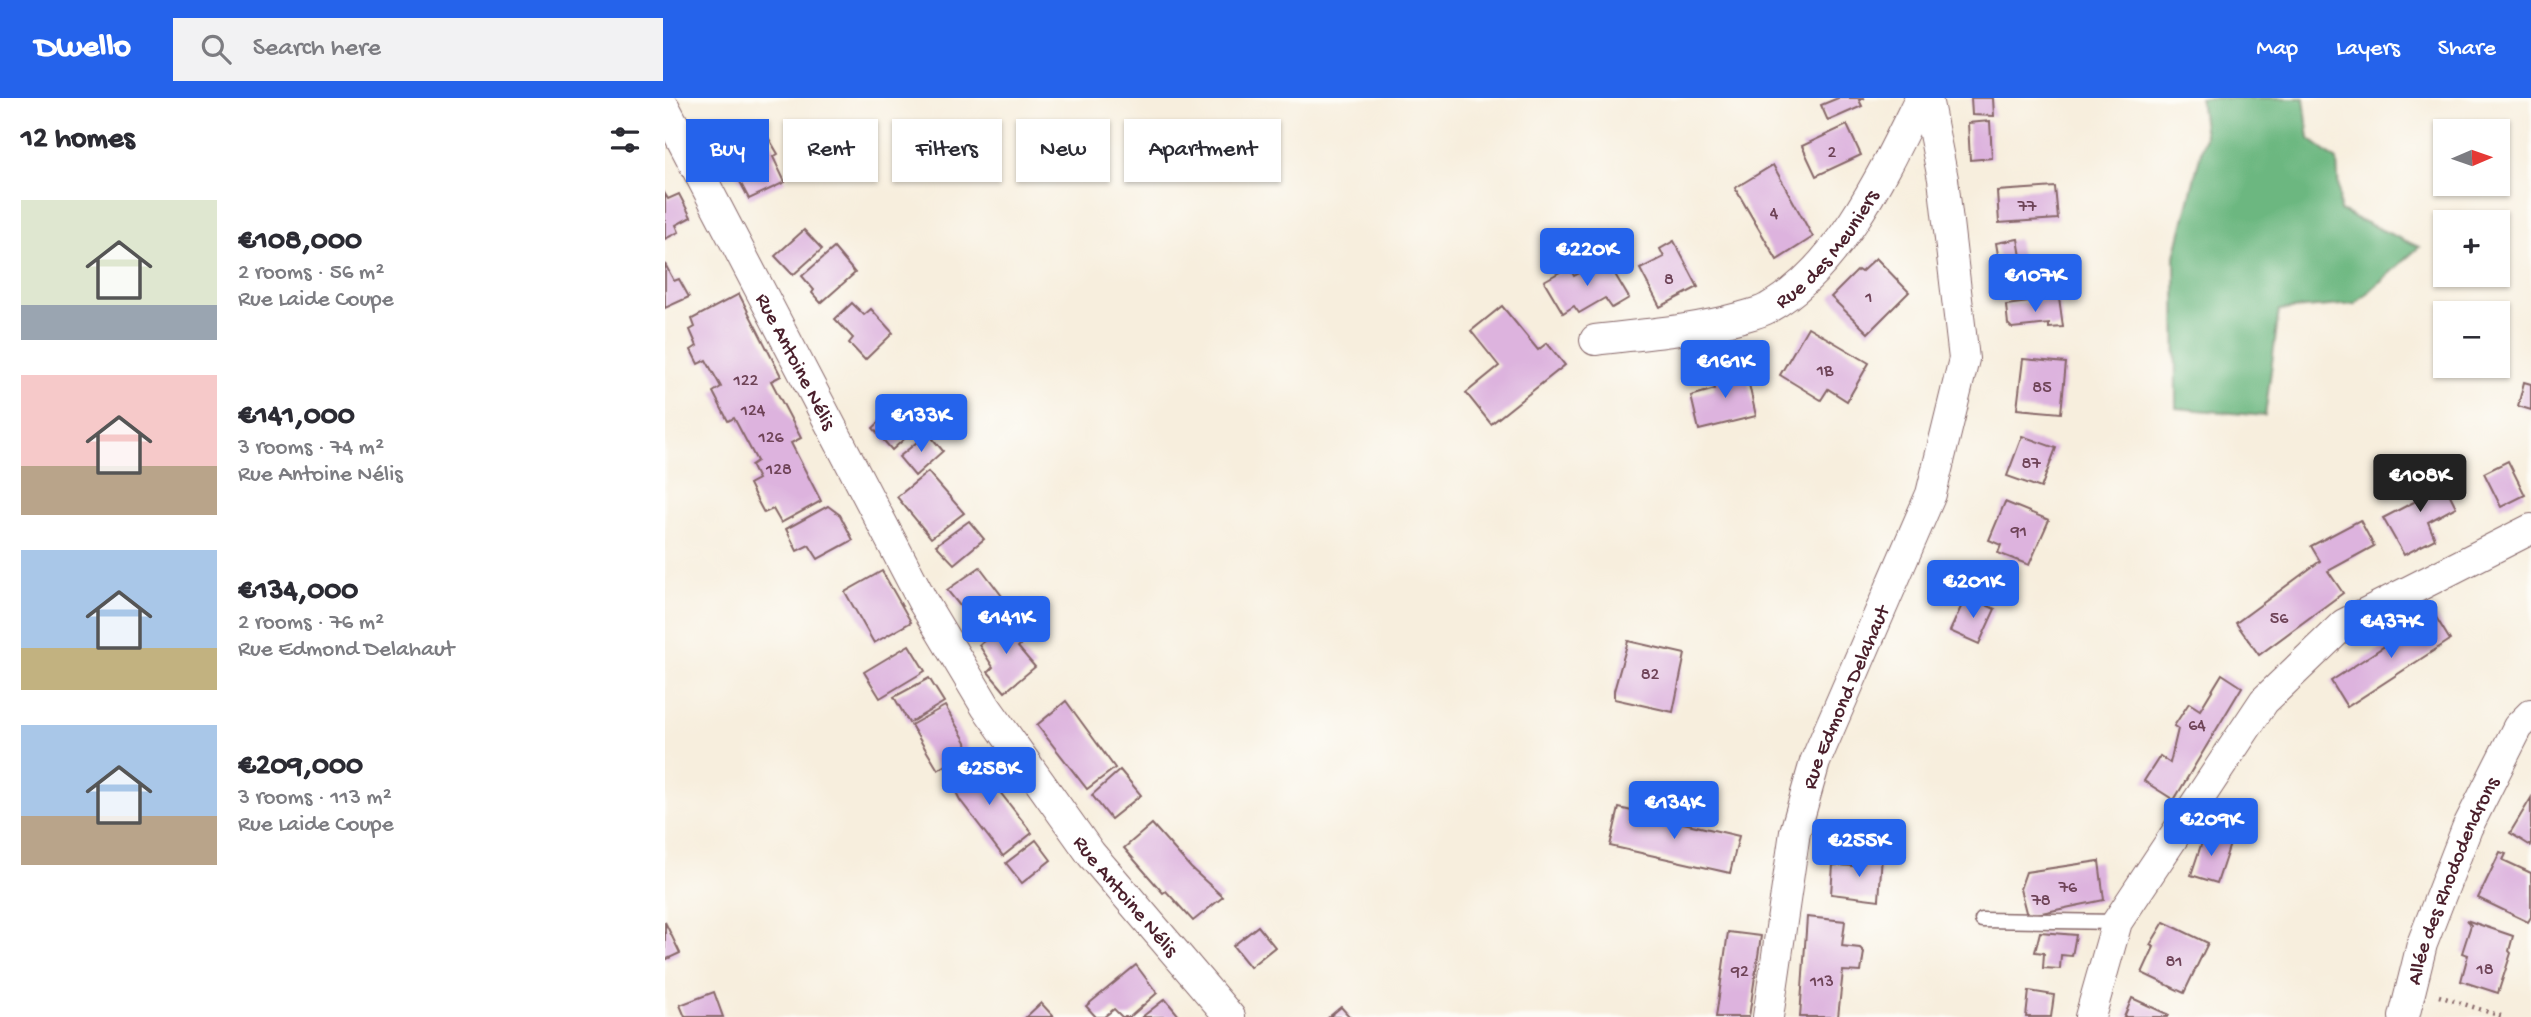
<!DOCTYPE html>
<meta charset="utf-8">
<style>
:root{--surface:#fff;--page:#f2f2f3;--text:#2b2b33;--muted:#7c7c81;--accent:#2563eb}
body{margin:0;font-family:"Gochi Hand",sans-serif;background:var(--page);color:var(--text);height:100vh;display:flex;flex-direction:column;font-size:26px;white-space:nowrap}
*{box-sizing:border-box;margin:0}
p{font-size:23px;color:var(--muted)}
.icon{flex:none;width:38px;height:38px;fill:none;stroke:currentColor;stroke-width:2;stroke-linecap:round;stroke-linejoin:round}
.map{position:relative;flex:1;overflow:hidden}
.sheet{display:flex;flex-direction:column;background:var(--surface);width:665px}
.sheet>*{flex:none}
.banner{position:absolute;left:21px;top:21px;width:665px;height:63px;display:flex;gap:14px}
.needle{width:46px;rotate:88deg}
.controls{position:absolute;left:1768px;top:21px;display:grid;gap:14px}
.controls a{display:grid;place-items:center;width:77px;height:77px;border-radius:0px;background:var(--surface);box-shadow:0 2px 5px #0004;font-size:35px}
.price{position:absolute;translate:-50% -60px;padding:0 16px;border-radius:7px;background:var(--accent);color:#fff;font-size:23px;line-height:46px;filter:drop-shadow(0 2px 4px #0008)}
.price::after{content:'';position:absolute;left:50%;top:42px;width:21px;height:16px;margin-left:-10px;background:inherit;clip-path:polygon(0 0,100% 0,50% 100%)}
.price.on{background:#222;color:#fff}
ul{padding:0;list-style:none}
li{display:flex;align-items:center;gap:21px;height:175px;padding:0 21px}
li span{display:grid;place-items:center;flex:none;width:196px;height:140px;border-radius:0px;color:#555}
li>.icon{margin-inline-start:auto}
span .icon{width:84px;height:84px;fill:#fffc;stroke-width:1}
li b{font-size:30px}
h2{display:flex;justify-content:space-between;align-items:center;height:84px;padding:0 21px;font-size:30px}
.tag{padding:0 24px;border-radius:0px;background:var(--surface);box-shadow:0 2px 5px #0004;font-size:24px;line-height:63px}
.tag.on{background:var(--accent);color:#fff}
header{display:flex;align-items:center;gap:42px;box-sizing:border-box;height:98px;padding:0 35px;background:var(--accent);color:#fff}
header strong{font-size:33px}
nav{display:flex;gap:38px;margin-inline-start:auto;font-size:24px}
.search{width:490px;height:63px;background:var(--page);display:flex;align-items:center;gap:18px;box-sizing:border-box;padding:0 24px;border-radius:0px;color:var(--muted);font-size:26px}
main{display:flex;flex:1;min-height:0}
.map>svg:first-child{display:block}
</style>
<header>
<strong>Dwello</strong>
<div class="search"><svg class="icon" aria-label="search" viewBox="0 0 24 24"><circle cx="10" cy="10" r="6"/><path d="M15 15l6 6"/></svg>Search here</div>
<nav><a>Map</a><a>Layers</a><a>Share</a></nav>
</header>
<main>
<section class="sheet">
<h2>12 homes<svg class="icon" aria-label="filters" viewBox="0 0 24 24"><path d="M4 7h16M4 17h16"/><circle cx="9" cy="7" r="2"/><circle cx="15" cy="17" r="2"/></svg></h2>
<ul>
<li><span style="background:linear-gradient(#dfe7d0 75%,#9aa5b1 0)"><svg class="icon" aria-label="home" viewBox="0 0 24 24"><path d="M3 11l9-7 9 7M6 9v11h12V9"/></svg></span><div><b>€108,000</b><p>2 rooms · 56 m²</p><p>Rue Laide Coupe</p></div></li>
<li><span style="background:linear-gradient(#f6c9c9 65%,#b9a48a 0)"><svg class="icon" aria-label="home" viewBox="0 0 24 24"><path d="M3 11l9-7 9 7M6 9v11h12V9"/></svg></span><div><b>€141,000</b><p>3 rooms · 74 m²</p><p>Rue Antoine Nélis</p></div></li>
<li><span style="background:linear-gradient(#a9c7e8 70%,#c2b280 0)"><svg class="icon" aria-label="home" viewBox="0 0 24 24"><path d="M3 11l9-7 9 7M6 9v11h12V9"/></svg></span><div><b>€134,000</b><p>2 rooms · 76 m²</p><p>Rue Edmond Delahaut</p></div></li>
<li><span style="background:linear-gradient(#a9c7e8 65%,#b9a48a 0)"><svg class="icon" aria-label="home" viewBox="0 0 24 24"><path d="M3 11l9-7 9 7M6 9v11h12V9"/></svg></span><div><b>€209,000</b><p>3 rooms · 113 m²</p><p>Rue Laide Coupe</p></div></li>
</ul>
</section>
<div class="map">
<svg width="1866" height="919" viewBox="0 0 1866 919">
<rect width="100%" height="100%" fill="#fdfcf7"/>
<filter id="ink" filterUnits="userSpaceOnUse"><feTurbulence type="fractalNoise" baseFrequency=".0143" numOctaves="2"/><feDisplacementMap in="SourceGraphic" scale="14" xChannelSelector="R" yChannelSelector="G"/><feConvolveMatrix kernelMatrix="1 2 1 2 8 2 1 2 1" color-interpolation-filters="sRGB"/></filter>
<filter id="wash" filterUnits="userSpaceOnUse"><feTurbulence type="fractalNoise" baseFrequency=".00686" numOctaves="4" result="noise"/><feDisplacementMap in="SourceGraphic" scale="28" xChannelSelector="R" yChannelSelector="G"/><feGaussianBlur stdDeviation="1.57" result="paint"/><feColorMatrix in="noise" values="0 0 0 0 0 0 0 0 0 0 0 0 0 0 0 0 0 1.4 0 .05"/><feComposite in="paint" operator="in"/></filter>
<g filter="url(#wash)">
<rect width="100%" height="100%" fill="#f7eedd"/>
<!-- forest -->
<path fill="#6cb780" stroke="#5b6b56" stroke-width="2" d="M1535,0H1639L1644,41L1672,62L1675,113L1754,149L1690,206L1614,212L1600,318L1511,310L1510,158L1540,38Z"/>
<g id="blocks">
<!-- building -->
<g fill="#ddb3de">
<path d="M1173,0H1200L1194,2L1197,8L1163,23L1156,7Z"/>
<path d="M1306,0H1328L1329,18L1307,17Z"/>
<path d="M1325,23L1327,60L1305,62L1303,25Z"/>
<path d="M94,24L113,56L108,59L120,84L84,101L54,44Z"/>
<path d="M1182,27L1196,57L1151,78L1137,48Z"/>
<path d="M1108,67L1148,139L1112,162L1070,90Z"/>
<path d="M1390,89L1393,121L1334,125L1332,93Z"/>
<path d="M0,96L3,101L14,96L26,119L11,127L14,134L0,141Z"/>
<path d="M139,132L157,151L128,177L110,158Z"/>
<path d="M1353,141L1360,182L1338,186L1331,145Z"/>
<path d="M1009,143L1033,189L995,209L975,171L999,159L995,151Z"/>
<path d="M169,150L190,175L156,205L147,195L149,192L137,178Z"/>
<path d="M1211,160L1244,194L1203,235L1166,199L1193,172L1196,174Z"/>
<path d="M941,161L964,200L947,210L940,200L914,215L909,208L898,215L879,183L904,169L909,178Z"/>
<path d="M0,166L9,183L14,181L24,199L0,210Z"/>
<path d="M74,196L116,278L106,283L136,340L126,345L156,403L116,425L108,411L99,415L91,400L84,386L93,381L86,367L92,363L69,320L63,323L48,294L56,289L41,262L33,266L26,252L32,248L25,232L30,229L27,221Z"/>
<path d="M1394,200L1398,229L1384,230V226L1347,230L1343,226L1341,207Z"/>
<path d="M187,205L199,217L206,211L228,235L200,262L184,245L188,240L170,221Z"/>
<path d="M837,208L873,252L882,245L900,267L826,326L801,295L834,268L806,233Z"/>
<path d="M1143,229L1204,265L1182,303L1163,291L1156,302L1115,277Z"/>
<path d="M1358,261L1401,265L1396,315L1352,311Z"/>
<path d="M1080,268L1091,318L1034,332L1026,298L1050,291L1046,276Z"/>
<path d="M1859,284L1866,286V312L1853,308Z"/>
<path d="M237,303L257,325L227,352L208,330Z"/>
<path d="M263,335L278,353L250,378L234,359Z"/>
<path d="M1357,338L1391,350L1376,390L1342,378Z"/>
<path d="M1843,363L1860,397L1836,409L1819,375Z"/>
<path d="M263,374L299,415L266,440L232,399Z"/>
<path d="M1774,375L1791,409L1763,424L1770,441L1739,457L1718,420L1751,403L1745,389Z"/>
<path d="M1340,404L1384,422L1364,467L1333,455L1336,447L1324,442Z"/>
<path d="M163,408L175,417L188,442L153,461L144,447L132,453L121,431Z"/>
<path d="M1695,422L1709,448L1663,473L1678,495L1594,557L1571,525L1655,463L1646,448Z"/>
<path d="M304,423L319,441L289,466L271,447Z"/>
<path d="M315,469L343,506L313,530L282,492Z"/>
<path d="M217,473L246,524L209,545L180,494Z"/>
<path d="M1301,498L1330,511L1314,546L1285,533Z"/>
<path d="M1769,516L1785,542L1682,609L1666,583Z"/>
<path d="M344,522L360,542L353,549L370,569L340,594L323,574L328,569L314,547Z"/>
<path d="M963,543L1020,556L1008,614L949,601V593Z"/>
<path d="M244,547L260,573L215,600L199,574Z"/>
<path d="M1557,576L1577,589L1509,702L1479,683L1495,658L1505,665L1513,631L1509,628L1524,605L1535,612Z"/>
<path d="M264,580L279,604L244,625L229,599Z"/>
<path d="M401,603L450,670L422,691L372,627Z"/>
<path d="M280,608L301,644L302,655L273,672L246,627Z"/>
<path d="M309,661L367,735L338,758L295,702L283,678Z"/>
<path d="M455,672L476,697L446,721L427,697Z"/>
<path d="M1866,700V748L1845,735Z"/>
<path d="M954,710L1074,738L1065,775L945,748Z"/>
<path d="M487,726L526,770L558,799L528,823L501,793L498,795L459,750Z"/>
<path d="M1540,735L1566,743L1552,785L1526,777Z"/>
<path d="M371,742L386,762L357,785L341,765Z"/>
<path d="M1835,754L1841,756L1838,762L1866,775V819L1863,824L1813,800Z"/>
<path d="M1199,755L1217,757L1214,802L1166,796L1168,767L1189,768L1190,764L1199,765Z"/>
<path d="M1434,763L1439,802L1362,818L1355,791L1361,774Z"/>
<path d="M1142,819L1180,823L1177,848L1195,850L1199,854L1196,874L1178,873L1173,919H1135Z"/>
<path d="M1801,822L1848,838L1844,853L1846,855L1833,895L1796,883L1803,857L1797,855L1806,827Z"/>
<path d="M0,824L15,855L0,862Z"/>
<path d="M1499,824L1543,845L1519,895L1477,875L1489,849L1485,847Z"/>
<path d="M593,828L610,849L585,869L568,848Z"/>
<path d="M1063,834L1096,838L1084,919H1051Z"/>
<path d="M1375,834L1411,837L1407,858L1396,857L1395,871L1378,870L1379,855L1370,854Z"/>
<path d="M471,867L492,895L465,919H457L449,911L439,919H431L421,908Z"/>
<path d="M1364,893L1389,897L1386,919H1361Z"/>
<path d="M49,894L58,919H20L15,907Z"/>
<path d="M1467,900L1504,917L1503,919H1459Z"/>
<path d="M500,901L515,919H477Z"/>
<path d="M376,905L389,919H361Z"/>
<path d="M676,909L685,919H664Z"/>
</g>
</g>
</g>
<g filter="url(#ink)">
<use href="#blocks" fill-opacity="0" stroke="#876769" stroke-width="2"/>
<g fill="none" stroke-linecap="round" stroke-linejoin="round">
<defs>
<path id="service" d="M1317,822L1452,824"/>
<g id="minor">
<path id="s1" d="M0,10L258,504L321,609L426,756L565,919"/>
<path id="s2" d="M930,242C978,236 1026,233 1073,220C1083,217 1095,215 1103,210C1175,170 1220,71 1255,0"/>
<path id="s3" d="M1103,919L1130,734L1150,664L1266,396L1299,261L1278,81L1262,0"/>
<path d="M1425,919L1452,824L1599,603L1679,526L1866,431"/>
<path id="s4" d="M1739,919L1757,846L1802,730L1853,629L1866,616"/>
</g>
</defs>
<!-- service casing -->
<use href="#service" stroke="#876769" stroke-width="17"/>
<!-- minor casing -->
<use href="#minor" stroke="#876769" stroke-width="32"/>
<!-- path -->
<path stroke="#876769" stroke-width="4.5" stroke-dasharray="2 5" stroke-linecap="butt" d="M1774,898L1839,919"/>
<!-- service -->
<use href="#service" stroke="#fff" stroke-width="14"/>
<!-- minor -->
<use href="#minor" stroke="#fff" stroke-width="30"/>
</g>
</g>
<g text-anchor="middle" stroke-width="7" stroke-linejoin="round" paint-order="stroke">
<!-- number labels -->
<g font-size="18" fill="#6f4458">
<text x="1167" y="59">2</text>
<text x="1362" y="113">77</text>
<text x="1109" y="120">4</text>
<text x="1004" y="186">8</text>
<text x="1204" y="204">1</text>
<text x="1160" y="277">1B</text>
<text x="81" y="287">122</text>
<text x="1377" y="294">85</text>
<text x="88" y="317">124</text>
<text x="106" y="344">126</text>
<text x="1366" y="370">87</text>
<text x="114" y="376">128</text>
<text x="1354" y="438">91</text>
<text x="1614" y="525">56</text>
<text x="985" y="581">82</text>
<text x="1532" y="632">64</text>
<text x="1403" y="794">76</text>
<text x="1376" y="807">78</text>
<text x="1509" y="868">81</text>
<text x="1820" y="876">18</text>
<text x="1075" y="878">92</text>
<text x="1157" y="888">113</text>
</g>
<!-- street labels -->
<g font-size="21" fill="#4a1f2b" stroke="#fdfcf7">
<text dy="7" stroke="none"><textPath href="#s2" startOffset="261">Rue des Meuniers</textPath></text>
<text dy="7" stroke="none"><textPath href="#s1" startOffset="285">Rue Antoine Nélis</textPath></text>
<text dy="7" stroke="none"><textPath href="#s3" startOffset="331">Rue Edmond Delahaut</textPath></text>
<text dy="7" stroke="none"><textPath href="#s4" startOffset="145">Allée des Rhododendrons</textPath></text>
<text dy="7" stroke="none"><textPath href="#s1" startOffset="915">Rue Antoine Nélis</textPath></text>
</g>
</g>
</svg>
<div class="controls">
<a><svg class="needle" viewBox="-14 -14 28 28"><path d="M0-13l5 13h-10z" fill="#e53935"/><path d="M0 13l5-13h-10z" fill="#7c7c81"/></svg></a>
<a>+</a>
<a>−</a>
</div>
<b class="price" style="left:922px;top:190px">€220K</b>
<b class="price" style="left:1370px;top:216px">€107K</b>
<b class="price" style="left:1060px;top:302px">€161K</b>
<b class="price" style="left:256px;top:356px">€133K</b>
<b class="price on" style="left:1755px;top:416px">€108K</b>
<b class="price" style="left:1308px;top:522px">€201K</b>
<b class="price" style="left:341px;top:558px">€141K</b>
<b class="price" style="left:1726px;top:562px">€437K</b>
<b class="price" style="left:324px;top:709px">€258K</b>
<b class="price" style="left:1009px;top:743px">€134K</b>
<b class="price" style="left:1546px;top:760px">€209K</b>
<b class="price" style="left:1194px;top:781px">€255K</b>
<div class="banner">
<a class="tag on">Buy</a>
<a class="tag">Rent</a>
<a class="tag">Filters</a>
<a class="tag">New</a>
<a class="tag">Apartment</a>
</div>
</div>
</main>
